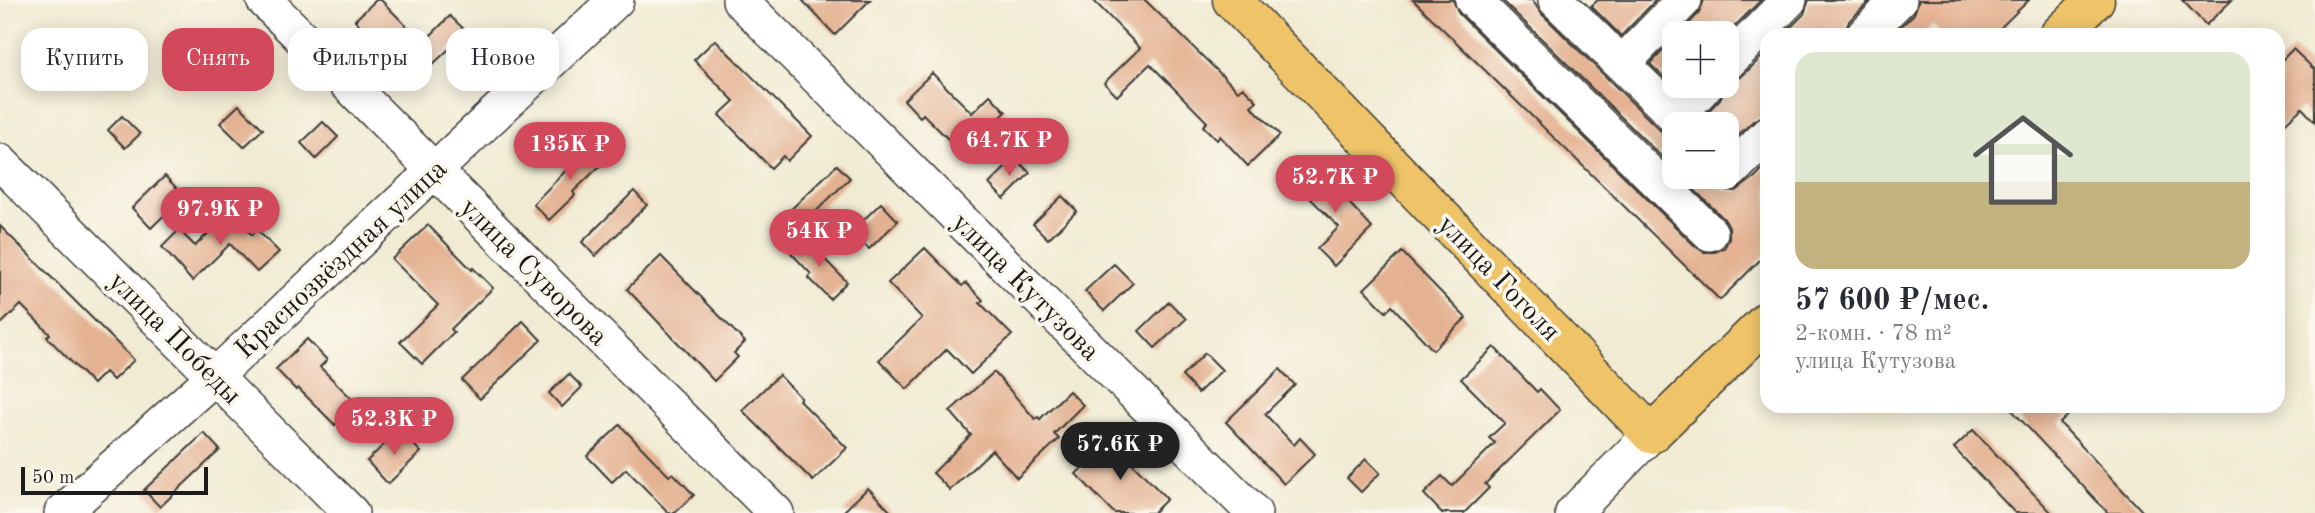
<!DOCTYPE html>
<html lang="ru">
<meta charset="utf-8">
<style>
:root{--surface:#fff;--page:#f7f7f7;--text:#2b2b33;--muted:#7c7c81;--accent:#d1495b}
body{margin:0;font-family:"Old Standard TT",serif;background:var(--page);color:var(--text);height:100vh;display:flex;flex-direction:column;font-size:26px;white-space:nowrap}
*{box-sizing:border-box;margin:0}
p{font-size:23px;color:var(--muted)}
.icon{flex:none;width:38px;height:38px;fill:none;stroke:currentColor;stroke-width:2;stroke-linecap:round;stroke-linejoin:round}
.map{position:relative;flex:1;overflow:hidden}
.panel{position:absolute;left:1760px;top:28px;width:525px;height:385px;display:flex;flex-direction:column;background:var(--surface);border-radius:21px;box-shadow:0 4px 18px #0003}
.panel>*{flex:none}
.banner{position:absolute;left:21px;top:28px;width:665px;height:63px;display:flex;gap:14px}
.buttons{position:absolute;left:1662px;top:21px;display:grid;gap:14px}
.buttons a{display:grid;place-items:center;width:77px;height:77px;border-radius:14px;background:var(--surface);box-shadow:0 4px 18px #0003;font-size:35px}
.scale{position:absolute;left:21px;bottom:18px;width:187px;box-sizing:border-box;padding-left:7px;border:4px solid #1c1c1c;border-top:0;font-size:19px;line-height:24px;white-space:nowrap;color:#1c1c1c;-webkit-text-stroke:5px #fbf7ec;paint-order:stroke}
.price{position:absolute;translate:-50% -60px;padding:0 16px;border-radius:24px;background:var(--accent);color:#fff;font-size:23px;line-height:46px;filter:drop-shadow(0 2px 4px #0008)}
.price::after{content:'';position:absolute;left:50%;top:42px;width:21px;height:16px;margin-left:-10px;background:inherit;clip-path:polygon(0 0,100% 0,50% 100%)}
.price.selected{background:#222;color:#fff}
ul{padding:0;list-style:none}
li{display:grid;align-content:center;gap:14px;height:371px;padding:0 35px}
li span{display:grid;place-items:center;height:217px;border-radius:21px;color:#555}
li>.icon{margin-inline-start:auto}
span .icon{width:126px;height:126px;fill:#fffc;stroke-width:1}
li b{font-size:30px}
.pill{padding:0 24px;border-radius:21px;background:var(--surface);box-shadow:0 4px 18px #0003;font-size:24px;line-height:63px}
.pill.selected{background:var(--accent);color:#fff}
.map>svg:first-child{display:block}
</style>
<div class="map">
<svg width="2315" height="513" viewBox="0 0 2315 513">
<rect width="100%" height="100%" fill="#fbf7ec"/>
<filter id="ink" filterUnits="userSpaceOnUse"><feTurbulence type="fractalNoise" baseFrequency=".0143" numOctaves="2"/><feDisplacementMap in="SourceGraphic" scale="14" xChannelSelector="R" yChannelSelector="G"/><feConvolveMatrix kernelMatrix="1 2 1 2 8 2 1 2 1" color-interpolation-filters="sRGB"/></filter>
<filter id="wash" filterUnits="userSpaceOnUse"><feTurbulence type="fractalNoise" baseFrequency=".00686" numOctaves="4" result="noise"/><feDisplacementMap in="SourceGraphic" scale="28" xChannelSelector="R" yChannelSelector="G"/><feGaussianBlur stdDeviation="1.57" result="paint"/><feColorMatrix in="noise" values="0 0 0 0 0 0 0 0 0 0 0 0 0 0 0 0 0 1.4 0 .05"/><feComposite in="paint" operator="in"/></filter>
<g filter="url(#wash)">
<rect width="100%" height="100%" fill="#f1ebd3"/>
<g id="blocks">
<!-- building -->
<g fill="#e4b293">
<path d="M376,0H381L423,43L450,16L467,32L413,83L397,67L399,65L355,20Z"/>
<path d="M802,0H870L835,35Z"/>
<path d="M1093,0H1145L1238,91L1243,87L1257,101L1251,106L1280,135L1248,166L1220,136L1217,140L1203,126L1207,122L1150,64L1117,96L1104,83L1140,48Z"/>
<path d="M1413,0H1453L1459,14L1696,247L1704,252H1715L1724,248L1729,239V227L1724,219L1681,177H1710L1717,185L1725,190L1736,191L1755,177L1768,163V252L1720,300Z"/>
<path d="M1502,0H1532L1542,14L1662,132L1675,142V170Z"/>
<path d="M1598,0H1656L1621,36L1591,6Z"/>
<path d="M1704,0H1761L1727,34L1680,33L1699,13Z"/>
<path d="M1809,0H1871L1849,21L1844,35H1783L1804,14Z"/>
<path d="M1919,0H2029L1993,35H1942L1932,25L1922,35H1892L1914,14Z"/>
<path d="M2182,0H2232L2206,25Z"/>
<path d="M1675,38V86H1677L1675,88L1650,64Z"/>
<path d="M715,40L812,136L787,161L783,156L771,168L719,115L734,101L694,60Z"/>
<path d="M2293,49L2315,70V122L2302,108L2278,130V64Z"/>
<path d="M1768,51V114L1754,120L1727,146V124H1703L1702,118L1720,99L1727,83L1741,77Z"/>
<path d="M932,73L972,113L990,95L1006,112L963,154L923,114L920,117L904,100Z"/>
<path d="M239,105L263,129L244,147L220,123Z"/>
<path d="M122,116L140,134L125,148L108,130Z"/>
<path d="M323,122L338,137L316,159L301,143Z"/>
<path d="M593,143L608,158L573,192L575,195L549,220L533,204Z"/>
<path d="M1015,158L1030,173L1004,199L989,184Z"/>
<path d="M837,165L850,178L795,232L782,218Z"/>
<path d="M1315,165L1372,228L1334,266L1317,249L1339,227L1296,184Z"/>
<path d="M165,176L184,196L151,228L132,208Z"/>
<path d="M634,191L647,205L595,256L582,242Z"/>
<path d="M1062,196L1077,211L1048,239L1033,224Z"/>
<path d="M881,203L898,221L869,249L852,231Z"/>
<path d="M230,212L252,235L257,230L279,252L257,272L230,244L192,281L162,247L179,230L195,246Z"/>
<path d="M428,225L472,270L473,268L493,288L451,329L454,332L422,364L400,342L438,305L392,259Z"/>
<path d="M0,226L134,360L113,380L105,372L93,384L47,337L50,334L21,305L0,325Z"/>
<path d="M805,239L847,282L830,299L808,277L811,274L791,253Z"/>
<path d="M925,248L962,286L966,283L983,300L980,303L1012,335L971,374L947,349L907,389L879,360L922,318L888,283Z"/>
<path d="M1402,252L1466,318L1433,350L1392,306L1386,312L1364,289Z"/>
<path d="M661,256L745,342L734,353L738,357L714,381L627,289Z"/>
<path d="M1114,264L1133,283L1104,311L1085,291Z"/>
<path d="M1169,302L1186,319L1155,348L1139,331Z"/>
<path d="M523,321L541,340L480,399L462,380Z"/>
<path d="M307,339L327,360L320,367L357,404L335,425L298,388L296,390L276,369Z"/>
<path d="M1494,347L1537,392L1540,389L1560,410L1485,484L1489,488L1464,513H1442L1424,494L1442,476L1452,486L1495,443L1489,438L1505,423L1461,379Z"/>
<path d="M1205,353L1222,370L1198,393L1182,376Z"/>
<path d="M1280,369L1295,385L1265,414L1294,445L1300,438L1315,454L1284,484L1226,422Z"/>
<path d="M994,372L1035,419L1038,417L1040,419L1069,391L1083,405L1054,434L1059,439L1017,478L992,450L950,490L933,473L971,435L950,411Z"/>
<path d="M569,374L582,387L562,407L549,393Z"/>
<path d="M779,375L801,398L799,400L847,448L813,481L742,410Z"/>
<path d="M2008,406H2078L2060,423L2144,513H2108Z"/>
<path d="M620,425L669,476L673,473L694,495L675,513H669L626,469L612,482L587,456Z"/>
<path d="M399,430L421,452L388,484L367,461Z"/>
<path d="M1973,430L2052,513H2015L1954,448Z"/>
<path d="M204,433L220,450L160,507L144,490Z"/>
<path d="M1112,438L1135,461L1133,464L1167,499L1153,513H1114L1076,474Z"/>
<path d="M1366,459L1380,473L1361,492L1347,478Z"/>
<path d="M868,488L892,513H842Z"/>
</g>
</g>
</g>
<g filter="url(#ink)">
<use href="#blocks" fill-opacity="0" stroke="#3c3b37" stroke-width="2"/>
<g fill="none" stroke-linecap="round" stroke-linejoin="round">
<defs>
<g id="minor">
<path d="M264,0L776,513"/>
<path d="M740,0L1254,513"/>
<path d="M1473,0L1710,233"/>
<path d="M1556,0L1683,124"/>
<path d="M1864,35L1899,0"/>
<path d="M1727,63L1789,0"/>
<path d="M1622,64L1684,0"/>
<path d="M1675,117L1705,86"/>
<path d="M0,162L351,513"/>
<path d="M1727,167L1731,171L1768,134"/>
<path d="M62,513L215,376L616,0"/>
<path d="M1573,513L1651,434"/>
</g>
<g id="major">
<path d="M1232,0L1651,434L1768,320"/>
<path d="M2059,35L2095,0"/>
</g>
</defs>
<!-- minor casing -->
<use href="#minor" stroke="#3c3b37" stroke-width="38"/>
<!-- major casing -->
<use href="#major" stroke="#3c3b37" stroke-width="41"/>
<!-- minor -->
<use href="#minor" stroke="#fff" stroke-width="35"/>
<!-- major -->
<use href="#major" stroke="#efc469" stroke-width="38"/>
</g>
</g>
<g text-anchor="middle" stroke-width="7" stroke-linejoin="round" paint-order="stroke">
<!-- street labels -->
<g font-size="28" fill="#1c1c1c" stroke="#fbf7ec">
<text transform="translate(340 258) rotate(-43)" y="10">Краснозвёздная улица</text>
<text transform="translate(535 271) rotate(45)" y="10">улица Суворова</text>
<text transform="translate(1500 277) rotate(46)" y="10">улица Гоголя</text>
<text transform="translate(1027 286) rotate(45)" y="10">улица Кутузова</text>
<text transform="translate(176 337) rotate(45)" y="10">улица Победы</text>
</g>
</g>
</svg>
<div class="buttons">
<a>+</a>
<a>−</a>
</div>
<div class="scale">50 m</div>
<b class="price" style="left:1009px;top:178px">64.7K ₽</b>
<b class="price" style="left:570px;top:182px">135K ₽</b>
<b class="price" style="left:1335px;top:215px">52.7K ₽</b>
<b class="price" style="left:220px;top:247px">97.9K ₽</b>
<b class="price" style="left:819px;top:269px">54K ₽</b>
<b class="price" style="left:394px;top:457px">52.3K ₽</b>
<b class="price selected" style="left:1120px;top:482px">57.6K ₽</b>
<div class="banner">
<a class="pill">Купить</a>
<a class="pill selected">Снять</a>
<a class="pill">Фильтры</a>
<a class="pill">Новое</a>
</div>
<section class="panel">
<ul>
<li><span style="background:linear-gradient(#dfe7d0 60%,#c2b280 0)"><svg class="icon" aria-label="home" viewBox="0 0 24 24"><path d="M3 11l9-7 9 7M6 9v11h12V9"/></svg></span><div><b>57 600 ₽/мес.</b><p>2-комн. · 78 m²</p><p>улица Кутузова</p></div></li>
</ul>
</section>
</div>
